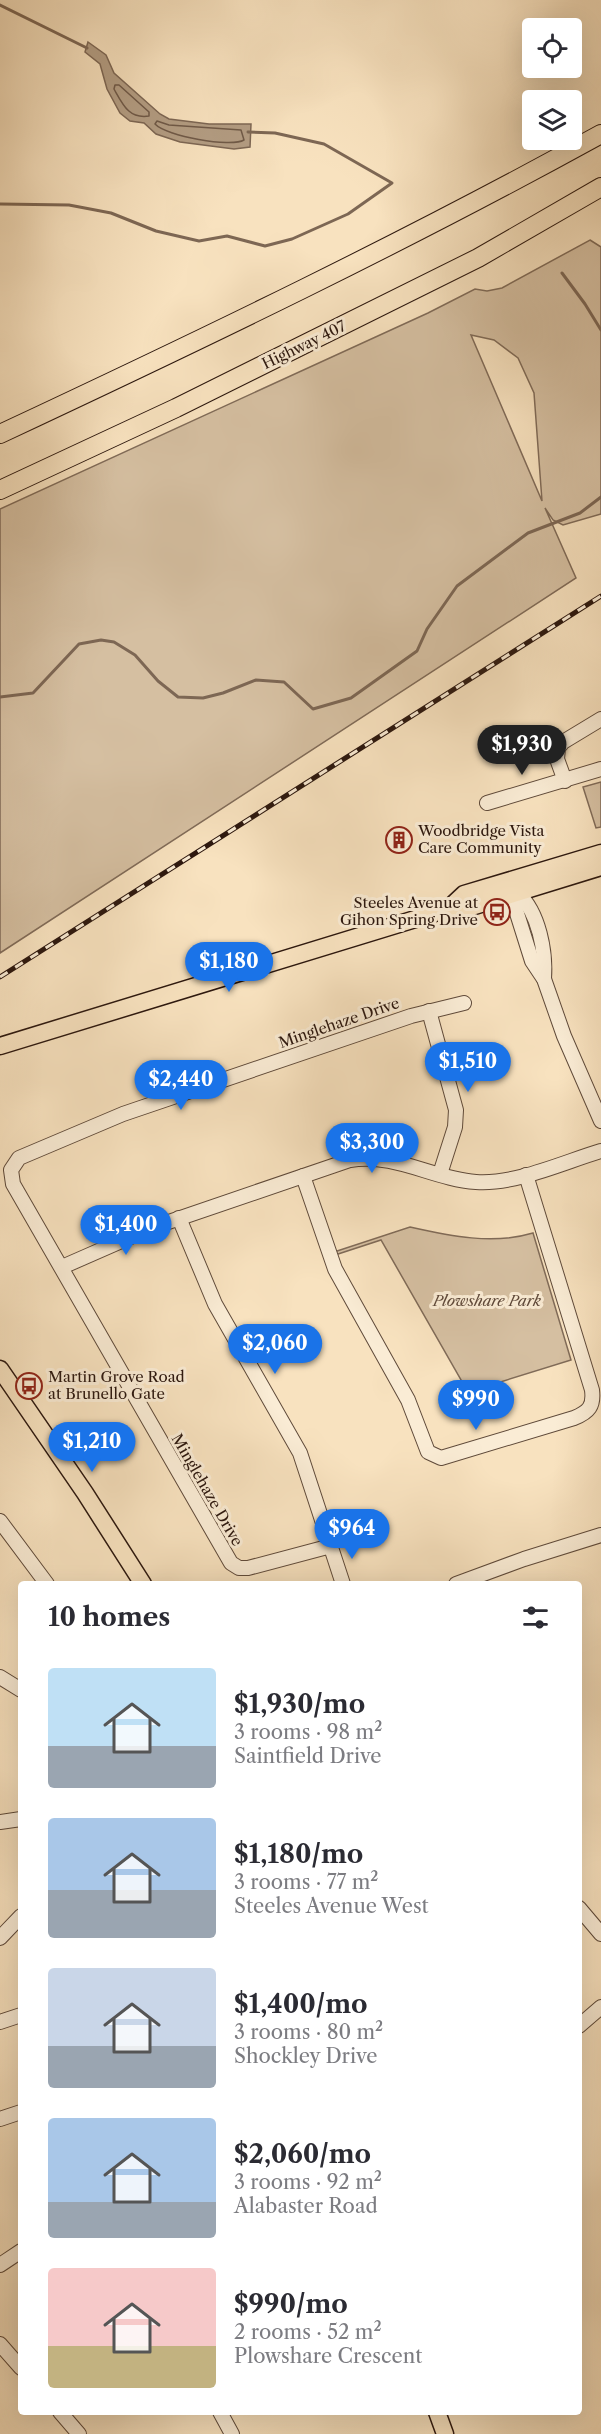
<!DOCTYPE html>
<meta charset="utf-8">
<style>
:root{--surface:#fff;--page:#f7f7f7;--text:#2b2b33;--muted:#7c7c81;--accent:#1a73e8}
body{margin:0;font-family:"Libre Caslon Text",serif;background:var(--page);color:var(--text);height:100vh;display:flex;flex-direction:column;font-size:22px;white-space:nowrap}
*{box-sizing:border-box;margin:0}
p{font-size:20px;color:var(--muted)}
.icon{flex:none;width:33px;height:33px;fill:none;stroke:currentColor;stroke-width:2;stroke-linecap:round;stroke-linejoin:round}
.map{position:relative;flex:1;overflow:hidden}
.sheet{position:absolute;left:18px;top:1581px;width:564px;height:834px;display:flex;flex-direction:column;background:var(--surface);border-radius:6px;box-shadow:0 6px 24px #0002}
.sheet>*{flex:none}
.tools{position:absolute;left:522px;top:18px;display:grid;gap:12px}
.tools a{display:grid;place-items:center;width:60px;height:60px;border-radius:6px;background:var(--surface);box-shadow:0 6px 24px #0002;font-size:30px}
.price{position:absolute;translate:-50% -51px;padding:0 14px;border-radius:21px;background:var(--accent);color:#fff;font-size:20px;line-height:39px;filter:drop-shadow(0 2px 3px #0008)}
.price::after{content:'';position:absolute;left:50%;top:36px;width:18px;height:14px;margin-left:-9px;background:inherit;clip-path:polygon(0 0,100% 0,50% 100%)}
.price.on{background:#222;color:#fff}
ul{padding:0;list-style:none}
li{display:flex;align-items:center;gap:18px;height:150px;padding:0 30px}
li span{display:grid;place-items:center;flex:none;width:168px;height:120px;border-radius:6px;color:#555}
li>.icon{margin-inline-start:auto}
span .icon{width:72px;height:72px;fill:#fffc;stroke-width:1}
li b{font-size:26px}
h2{display:flex;justify-content:space-between;align-items:center;height:72px;padding:0 30px;font-size:26px}
.map>svg:first-child{display:block}
</style>
<div class="map">
<svg width="601" height="2434" viewBox="0 0 601 2434">
<rect width="100%" height="100%" fill="#f8e2bf"/>
<filter id="stains"><feTurbulence type="fractalNoise" baseFrequency=".00333" numOctaves="4"/><feColorMatrix values="0 0 0 0 .2 0 0 0 0 .09 0 0 0 0 .02 0 0 0 .5 -.17"/></filter>
<radialGradient id="worn" r=".72"><stop offset=".6" stop-color="#630" stop-opacity="0"/><stop offset="1" stop-color="#630" stop-opacity=".3"/></radialGradient>
<!-- green -->
<g fill="#d5bfa1" stroke="#806b58" stroke-width="1.5" fill-rule="evenodd">
<path d="M590,240L601,247V514L563,525L553,520L545,508L576,578L0,953V509L428,313L475,289L487,291L502,288ZM471,335L494,340L518,358L534,393L542,501Z"/>
<path d="M601,782V827L596,828L583,787Z"/>
<path d="M410,1227C450,1236 493,1245 533,1233L571,1360L468,1392L381,1240L335,1255L334,1252Z"/>
</g>
<!-- water -->
<path fill="#b39d83" stroke="#7d6754" stroke-width="1.5" d="M88,42L106,55L114,73L160,114L169,119L209,124H251L250,147L234,149L180,142L156,134L144,123L130,121L120,113L107,89L100,64L85,52Z"/>
<g fill="none" stroke-linecap="round" stroke-linejoin="round">
<!-- shore -->
<g stroke="#705a48" stroke-width="1.5">
<path d="M115,85H119L149,112V116C129,119 123,105 114,89Z"/>
<path d="M157,121L169,125L241,130L244,140C231,148 166,136 155,124Z"/>
</g>
<!-- stream -->
<g stroke="#7d6754" stroke-width="3">
<path d="M0,5L87,48"/>
<path d="M0,204L69,205L111,213L156,231L199,241L227,236L265,246L292,239L348,214L392,183L324,144L275,133L248,132"/>
<path d="M562,273L585,304L601,330"/>
<path d="M0,697L33,693L79,644L101,640L114,642L135,655L158,681L178,697L203,698L223,693L256,680L284,682L313,709L351,698L417,651L427,629L457,586L528,533L580,513L601,497"/>
</g>
<defs>
<g id="minor">
<path d="M565,781L557,759L558,748L563,742L601,719"/>
<path d="M487,803L601,769"/>
<path d="M516,886L518,893L515,907L532,961L544,979L564,1036L601,1121"/>
<path d="M518,893C539,913 546,951 544,979"/>
<path d="M429,1011L456,1110L455,1127L440,1174"/>
<path d="M303,1176L335,1269L408,1400L428,1452L441,1458L574,1418C589,1412 594,1406 592,1390L526,1175"/>
<path d="M179,1218L215,1304L300,1453L343,1584"/>
<path d="M62,1267L151,1228L350,1160C397,1153 432,1179 476,1182C515,1185 564,1162 601,1151"/>
<path d="M0,1521L47,1584"/>
<path d="M331,1546L248,1568H239L231,1563L13,1184L11,1170L19,1158L123,1114L411,1016L464,1003"/>
<path d="M456,1584L524,1559L601,1535"/>
<path d="M0,1677L21,1690"/>
<path d="M0,1822L21,1819"/>
<path d="M579,1908L601,1934"/>
<path d="M0,1938L21,1916"/>
<path d="M0,2022L21,2015"/>
<path d="M579,2026L601,2007"/>
<path d="M0,2119L21,2112"/>
<path d="M0,2265L21,2251"/>
<path d="M0,2344L21,2368"/>
<path d="M60,2412L79,2434"/>
<path d="M220,2412L232,2434"/>
</g>
<g id="major">
<path d="M448,909L464,894L601,853"/>
<path d="M0,1046L448,909L468,908L601,867"/>
<path d="M0,1369L85,1493L143,1584"/>
<path d="M437,2412L445,2434"/>
</g>
<g id="highway">
<path d="M0,434C203,339 405,242 601,134"/>
<path d="M0,490L176,408L478,258L601,187"/>
</g>
</defs>
<!-- minor casing -->
<use href="#minor" stroke="#5f4a3a" stroke-width="16"/>
<!-- major casing -->
<use href="#major" stroke="#2c170e" stroke-width="19"/>
<!-- highway casing -->
<use href="#highway" stroke="#2c170e" stroke-width="20"/>
<!-- minor -->
<use href="#minor" stroke="#faecd5" stroke-width="14"/>
<!-- major -->
<use href="#major" stroke="#f8e2bf" stroke-width="16"/>
<!-- highway -->
<use href="#highway" stroke="#f8e2bf" stroke-width="18"/>
<defs>
<path id="rail" d="M0,977L601,596"/>
</defs>
<!-- rail casing -->
<use href="#rail" stroke="#2c170e" stroke-width="5"/>
<!-- rail -->
<use href="#rail" stroke="#faecd5" stroke-width="3" stroke-dasharray="9" stroke-linecap="butt"/>
</g>
<!-- icons -->
<defs>
<symbol id="building-ring" viewBox="-11 -11 22 22"><circle r="9.5" fill="#faecd5" stroke="#8f2418" stroke-width="1.5"/><path d="M-4-6H4V6H1V3H-1V6H-4ZM-2.5-4.3h1.7v1.8h-1.7ZM.8-4.3h1.7v1.8H.8ZM-2.5-1h1.7V.8h-1.7ZM.8-1h1.7V.8H.8Z" fill="#8f2418"/></symbol>
<symbol id="bus-ring" viewBox="-11 -11 22 22"><circle r="9.5" fill="#faecd5" stroke="#8f2418" stroke-width="1.5"/><path d="M-5-6H5V4H4V6H2V4H-2V6H-4V4H-5ZM-3.5-4V0h7V-4ZM-3.5 1.2v1.5H-2V1.2ZM2 1.2v1.5H3.5V1.2Z" fill="#8f2418"/></symbol>
</defs>
<g fill-rule="evenodd">
<use href="#building-ring" x="384" y="825" width="30" height="30"/>
<use href="#bus-ring" x="482" y="897" width="30" height="30"/>
<use href="#bus-ring" x="14" y="1371" width="30" height="30"/>
</g>
<g text-anchor="middle" stroke-width="6" stroke-linejoin="round" paint-order="stroke">
<!-- street labels -->
<g font-size="15" fill="#2c170e" stroke="#faecd5">
<text transform="translate(304 345) rotate(-26)" y="5">Highway 407</text>
<text transform="translate(339 1023) rotate(-19)" y="5">Minglehaze Drive</text>
<text transform="translate(207 1490) rotate(60)" y="5">Minglehaze Drive</text>
</g>
<!-- poi labels -->
<g font-size="15" fill="#2c170e" stroke="#faecd5" text-anchor="start">
<text x="418" y="836">Woodbridge Vista<tspan x="418" dy="17">Care Community</tspan></text>
<text x="478" y="908" text-anchor="end">Steeles Avenue at<tspan x="478" dy="17">Gihon Spring Drive</tspan></text>
<text x="48" y="1382">Martin Grove Road<tspan x="48" dy="17">at Brunello Gate</tspan></text>
</g>
<!-- park labels -->
<g font-size="15" font-style="italic" fill="#5f493a" stroke="#faecd5">
<text x="487" y="1306">Plowshare Park</text>
</g>
</g>
<rect width="100%" height="100%" filter="url(#stains)"/>
<rect width="100%" height="100%" fill="url(#worn)"/>
</svg>
<div class="tools">
<a><svg class="icon" aria-label="locate" viewBox="0 0 24 24"><circle cx="12" cy="12" r="6"/><path d="M12 2v4M12 18v4M2 12h4M18 12h4"/></svg></a>
<a><svg class="icon" aria-label="layers" viewBox="0 0 24 24"><path d="M12 4l9 5-9 5-9-5zM3 14l9 5 9-5"/></svg></a>
</div>
<b class="price on" style="left:522px;top:776px">$1,930</b>
<b class="price" style="left:229px;top:993px">$1,180</b>
<b class="price" style="left:468px;top:1093px">$1,510</b>
<b class="price" style="left:181px;top:1111px">$2,440</b>
<b class="price" style="left:372px;top:1174px">$3,300</b>
<b class="price" style="left:126px;top:1256px">$1,400</b>
<b class="price" style="left:275px;top:1375px">$2,060</b>
<b class="price" style="left:476px;top:1431px">$990</b>
<b class="price" style="left:92px;top:1473px">$1,210</b>
<b class="price" style="left:352px;top:1560px">$964</b>
<section class="sheet">
<h2>10 homes<svg class="icon" aria-label="filters" viewBox="0 0 24 24"><path d="M4 7h16M4 17h16"/><circle cx="9" cy="7" r="2"/><circle cx="15" cy="17" r="2"/></svg></h2>
<ul>
<li><span style="background:linear-gradient(#bfe0f5 65%,#9aa5b1 0)"><svg class="icon" aria-label="home" viewBox="0 0 24 24"><path d="M3 11l9-7 9 7M6 9v11h12V9"/></svg></span><div><b>$1,930/mo</b><p>3 rooms · 98 m²</p><p>Saintfield Drive</p></div></li>
<li><span style="background:linear-gradient(#a9c7e8 60%,#9aa5b1 0)"><svg class="icon" aria-label="home" viewBox="0 0 24 24"><path d="M3 11l9-7 9 7M6 9v11h12V9"/></svg></span><div><b>$1,180/mo</b><p>3 rooms · 77 m²</p><p>Steeles Avenue West</p></div></li>
<li><span style="background:linear-gradient(#c9d6e8 65%,#9aa5b1 0)"><svg class="icon" aria-label="home" viewBox="0 0 24 24"><path d="M3 11l9-7 9 7M6 9v11h12V9"/></svg></span><div><b>$1,400/mo</b><p>3 rooms · 80 m²</p><p>Shockley Drive</p></div></li>
<li><span style="background:linear-gradient(#a9c7e8 70%,#9aa5b1 0)"><svg class="icon" aria-label="home" viewBox="0 0 24 24"><path d="M3 11l9-7 9 7M6 9v11h12V9"/></svg></span><div><b>$2,060/mo</b><p>3 rooms · 92 m²</p><p>Alabaster Road</p></div></li>
<li><span style="background:linear-gradient(#f6c9c9 65%,#c2b280 0)"><svg class="icon" aria-label="home" viewBox="0 0 24 24"><path d="M3 11l9-7 9 7M6 9v11h12V9"/></svg></span><div><b>$990/mo</b><p>2 rooms · 52 m²</p><p>Plowshare Crescent</p></div></li>
</ul>
</section>
</div>
